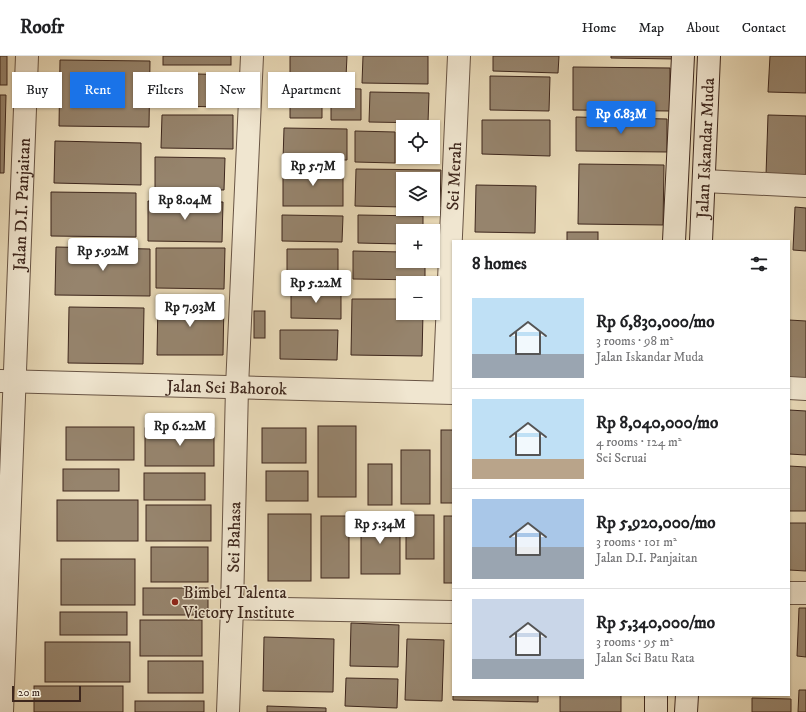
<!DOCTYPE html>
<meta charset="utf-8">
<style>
:root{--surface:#fff;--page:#f2f2f2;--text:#202124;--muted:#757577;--line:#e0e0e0;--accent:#1a73e8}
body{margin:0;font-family:"IM FELL DW Pica",serif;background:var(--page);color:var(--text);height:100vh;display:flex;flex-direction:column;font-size:15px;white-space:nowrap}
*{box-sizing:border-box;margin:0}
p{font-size:13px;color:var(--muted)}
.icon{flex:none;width:22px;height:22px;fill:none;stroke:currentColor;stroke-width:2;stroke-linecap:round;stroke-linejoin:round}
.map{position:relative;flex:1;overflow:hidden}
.panel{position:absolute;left:452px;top:184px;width:338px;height:456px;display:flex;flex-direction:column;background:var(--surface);border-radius:0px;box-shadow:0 1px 3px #0004}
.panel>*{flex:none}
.guide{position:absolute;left:12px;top:16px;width:380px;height:36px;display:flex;gap:8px}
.fabs{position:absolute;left:396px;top:64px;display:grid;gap:8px}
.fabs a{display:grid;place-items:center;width:44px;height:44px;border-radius:0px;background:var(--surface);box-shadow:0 1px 3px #0004;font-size:20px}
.scale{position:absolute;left:12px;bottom:10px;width:69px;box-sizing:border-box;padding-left:4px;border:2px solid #3e271d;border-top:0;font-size:11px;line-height:14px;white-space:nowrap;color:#3e271d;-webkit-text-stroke:3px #f0e6d0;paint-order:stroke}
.price{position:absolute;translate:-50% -34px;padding:0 9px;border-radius:4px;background:#fff;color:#222;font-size:13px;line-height:26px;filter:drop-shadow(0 1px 2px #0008)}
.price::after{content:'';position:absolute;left:50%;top:24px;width:12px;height:9px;margin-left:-6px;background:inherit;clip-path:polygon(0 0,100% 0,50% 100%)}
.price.current{background:var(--accent);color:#fff}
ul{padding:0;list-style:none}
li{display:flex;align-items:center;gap:12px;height:100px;padding:0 20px}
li+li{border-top:1px solid var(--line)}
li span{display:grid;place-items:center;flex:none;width:112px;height:80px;border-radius:0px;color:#555}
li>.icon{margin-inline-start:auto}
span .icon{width:48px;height:48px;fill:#fffc;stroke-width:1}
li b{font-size:17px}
h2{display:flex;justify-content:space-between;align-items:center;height:48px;padding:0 20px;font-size:17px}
.chip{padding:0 14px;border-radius:0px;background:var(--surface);box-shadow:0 1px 3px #0004;font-size:14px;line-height:36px}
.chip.current{background:var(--accent);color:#fff}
header{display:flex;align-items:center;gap:24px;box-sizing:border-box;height:56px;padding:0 20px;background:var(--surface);border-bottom:1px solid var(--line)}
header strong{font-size:19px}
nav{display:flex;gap:22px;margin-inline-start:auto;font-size:14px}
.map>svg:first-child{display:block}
</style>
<header>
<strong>Roofr</strong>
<nav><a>Home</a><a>Map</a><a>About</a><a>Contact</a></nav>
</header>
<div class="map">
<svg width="806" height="656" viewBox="0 0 806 656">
<rect width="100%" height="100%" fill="#e8d9b7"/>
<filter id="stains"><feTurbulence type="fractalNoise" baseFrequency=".005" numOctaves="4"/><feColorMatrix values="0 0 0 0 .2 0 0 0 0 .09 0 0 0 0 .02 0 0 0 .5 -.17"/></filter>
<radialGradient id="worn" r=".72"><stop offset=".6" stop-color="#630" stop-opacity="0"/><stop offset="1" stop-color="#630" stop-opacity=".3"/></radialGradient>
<!-- building -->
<g fill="#96846d" stroke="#3e271d">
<rect x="0" y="0" width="7" height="29"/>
<rect x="163" y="0" width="68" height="9"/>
<path d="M290,0H347L346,21L290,20Z"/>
<path d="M363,0H428V28L362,27Z"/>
<path d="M493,0H559L558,17L493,15Z"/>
<path d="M611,0H676V3L611,2Z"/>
<path d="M770,0H806V37L768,36Z"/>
<path d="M60,4L150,5L149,71L59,70Z"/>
<path d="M573,11L670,12V55L573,54Z"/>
<path d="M159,17L236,19L235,51L158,50Z"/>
<path d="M490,20L550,21L549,55L490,54Z"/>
<path d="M290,29L322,30V62H290Z"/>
<path d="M331,32L361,33V64H331Z"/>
<path d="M370,36L429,37L428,67L369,66Z"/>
<path d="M0,39H6L4,117H0Z"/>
<path d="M162,59H233V93L161,92Z"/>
<path d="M768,59L806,60V120L766,119Z"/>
<path d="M576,61L667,63V96L576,95Z"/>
<path d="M482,64H550V100L482,98Z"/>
<path d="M284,72L347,73V104H283Z"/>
<path d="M355,75L395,76V107L355,106Z"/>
<path d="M55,85L141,87V129L54,127Z"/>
<path d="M155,101L225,102L224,134L155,133Z"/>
<path d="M579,108L664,109L663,169L578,168Z"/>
<rect x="283" y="112" width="60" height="38"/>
<path d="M356,113L441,114L440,151H433V123H403V151L355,150Z"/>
<path d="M476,129L536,130L535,177L475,176Z"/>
<path d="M51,136L136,137V181L51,180Z"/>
<path d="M148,145L223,146L222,186L148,185Z"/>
<path d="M795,151L806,152V195L793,194Z"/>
<path d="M282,159L343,160L342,186L282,185Z"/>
<path d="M358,159L423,160V175H403V188L358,187Z"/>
<rect x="567" y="176" width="31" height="9"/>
<path d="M56,191L150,193V240L55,239Z"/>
<path d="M156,192H225L224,233L156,232Z"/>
<path d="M287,193H338V223L287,222Z"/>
<path d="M353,195L403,196V205H425V224L353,223Z"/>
<path d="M291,233L341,234V263L291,262Z"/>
<path d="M352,243H403V257H423L422,300L351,299Z"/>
<path d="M158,244H224L223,299H157Z"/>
<path d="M69,251L144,252L143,308L68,307Z"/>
<rect x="254" y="255" width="11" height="27"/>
<path d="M789,264L806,265V329L789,328Z"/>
<path d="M280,274H338L337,304L280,303Z"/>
<path d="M789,354L806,355V399L789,398Z"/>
<rect x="318" y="370" width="38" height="71"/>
<rect x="66" y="371" width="68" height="33"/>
<rect x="145" y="372" width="69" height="38"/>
<rect x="262" y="372" width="44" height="35"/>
<rect x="441" y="374" width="12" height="73"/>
<rect x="401" y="394" width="29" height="54"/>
<rect x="368" y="408" width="24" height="41"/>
<path d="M789,410L806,411V455H789Z"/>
<rect x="63" y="413" width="56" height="22"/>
<rect x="266" y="415" width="42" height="30"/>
<rect x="144" y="417" width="61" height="27"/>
<rect x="57" y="444" width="81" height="41"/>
<rect x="146" y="449" width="65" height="36"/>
<rect x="268" y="458" width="43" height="67"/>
<rect x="406" y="459" width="28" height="44"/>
<rect x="321" y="460" width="28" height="62"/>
<rect x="361" y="460" width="39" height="58"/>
<rect x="444" y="460" width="9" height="67"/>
<path d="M789,467H806V515L789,514Z"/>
<rect x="151" y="491" width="57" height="35"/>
<rect x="61" y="503" width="74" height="46"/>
<rect x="143" y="532" width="65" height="27"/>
<path d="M799,552H806V601L797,600Z"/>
<rect x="60" y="556" width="67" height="23"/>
<rect x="140" y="564" width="62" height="36"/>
<path d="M351,567L399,569L398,611L350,610Z"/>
<path d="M264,581L334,583L333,636L263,635Z"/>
<path d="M407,583L444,584L442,645L405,644Z"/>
<rect x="45" y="586" width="85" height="40"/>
<rect x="148" y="605" width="55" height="32"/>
<path d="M346,622L398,623L397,652L345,650Z"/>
<rect x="34" y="630" width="89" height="26"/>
<path d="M799,634H806V656H798Z"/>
<path d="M453,635V639H538V646L453,644Z"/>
<rect x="560" y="639" width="61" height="17"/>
<path d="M752,642L791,643V656H752Z"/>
<rect x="135" y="645" width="69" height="11"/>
<path d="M267,650L326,652V656H267Z"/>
</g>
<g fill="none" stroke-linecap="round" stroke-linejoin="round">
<defs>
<g id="minor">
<path d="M704,125L806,130"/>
<path id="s1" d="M1,325L453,337"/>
<path d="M789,332L806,333"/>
<path id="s2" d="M444,336L459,0"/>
<path d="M789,537H806"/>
<path d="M232,552L453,556"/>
<path id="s3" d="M2,656L27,0"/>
<path id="s4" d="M228,656L232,552L237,331L252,0"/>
</g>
<g id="secondary">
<path d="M674,185L683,0"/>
<path id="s5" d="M701,185L709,0"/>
<path d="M656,656V639"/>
<path d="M686,656L687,639"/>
</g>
</defs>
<!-- minor casing -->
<use href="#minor" stroke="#685444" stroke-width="24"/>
<!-- secondary casing -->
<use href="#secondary" stroke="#3e271d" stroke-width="24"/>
<!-- minor -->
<use href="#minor" stroke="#f0e6d0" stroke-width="22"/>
<!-- secondary -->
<use href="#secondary" stroke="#f0e6d0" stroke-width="22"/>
</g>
<!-- markers -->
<circle fill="#8f2418" stroke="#f0e6d0" stroke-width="1.5" cx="175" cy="546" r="4"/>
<g text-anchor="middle" stroke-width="3" stroke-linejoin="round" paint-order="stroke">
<!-- street labels -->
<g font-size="17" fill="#3e271d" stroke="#f0e6d0">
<text dy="6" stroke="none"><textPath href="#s5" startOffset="93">Jalan Iskandar Muda</textPath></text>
<text dy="6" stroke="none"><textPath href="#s2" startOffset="216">Sei Merah</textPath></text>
<text dy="6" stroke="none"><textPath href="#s3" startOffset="508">Jalan D.I. Panjaitan</textPath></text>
<text dy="6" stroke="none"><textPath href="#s1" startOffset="226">Jalan Sei Bahorok</textPath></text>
<text dy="6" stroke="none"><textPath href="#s4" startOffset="175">Sei Bahasa</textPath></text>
</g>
<!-- poi labels -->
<g font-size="17" fill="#3e271d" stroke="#f0e6d0" text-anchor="start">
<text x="183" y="542">Bimbel Talenta<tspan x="183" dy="20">Victory Institute</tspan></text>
</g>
</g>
<rect width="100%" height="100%" filter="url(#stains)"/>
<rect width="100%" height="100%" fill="url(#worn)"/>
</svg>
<div class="fabs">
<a><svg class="icon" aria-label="locate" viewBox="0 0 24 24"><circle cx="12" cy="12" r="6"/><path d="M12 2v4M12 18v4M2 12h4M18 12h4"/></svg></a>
<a><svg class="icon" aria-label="layers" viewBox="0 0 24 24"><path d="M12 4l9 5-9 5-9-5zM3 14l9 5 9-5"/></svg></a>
<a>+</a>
<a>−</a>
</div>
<div class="scale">20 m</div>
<b class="price current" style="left:621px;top:79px">Rp 6.83M</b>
<b class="price" style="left:313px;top:131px">Rp 5.7M</b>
<b class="price" style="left:185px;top:165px">Rp 8.04M</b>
<b class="price" style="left:103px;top:216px">Rp 5.92M</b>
<b class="price" style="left:316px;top:248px">Rp 5.22M</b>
<b class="price" style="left:190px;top:272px">Rp 7.93M</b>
<b class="price" style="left:180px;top:391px">Rp 6.22M</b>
<b class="price" style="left:380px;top:489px">Rp 5.34M</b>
<div class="guide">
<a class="chip">Buy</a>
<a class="chip current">Rent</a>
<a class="chip">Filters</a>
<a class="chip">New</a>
<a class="chip">Apartment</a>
</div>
<section class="panel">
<h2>8 homes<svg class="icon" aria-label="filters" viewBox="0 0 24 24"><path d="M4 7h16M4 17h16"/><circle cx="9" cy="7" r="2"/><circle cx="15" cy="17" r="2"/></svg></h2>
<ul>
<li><span style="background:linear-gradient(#bfe0f5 70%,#9aa5b1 0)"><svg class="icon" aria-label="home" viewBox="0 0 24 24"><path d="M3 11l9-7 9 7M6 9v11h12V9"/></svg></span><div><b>Rp 6,830,000/mo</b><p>3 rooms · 98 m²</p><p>Jalan Iskandar Muda</p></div></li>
<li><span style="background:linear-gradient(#bfe0f5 75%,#b9a48a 0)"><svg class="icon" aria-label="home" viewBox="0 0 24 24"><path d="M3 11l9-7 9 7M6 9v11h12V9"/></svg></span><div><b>Rp 8,040,000/mo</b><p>4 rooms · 124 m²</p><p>Sei Seruai</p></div></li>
<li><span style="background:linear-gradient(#a9c7e8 60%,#9aa5b1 0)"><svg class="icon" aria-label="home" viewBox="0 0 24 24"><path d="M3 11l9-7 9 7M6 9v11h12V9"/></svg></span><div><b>Rp 5,920,000/mo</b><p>3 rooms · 101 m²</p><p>Jalan D.I. Panjaitan</p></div></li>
<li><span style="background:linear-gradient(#c9d6e8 75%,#9aa5b1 0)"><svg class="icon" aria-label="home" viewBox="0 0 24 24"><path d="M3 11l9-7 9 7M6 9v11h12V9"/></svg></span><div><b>Rp 5,340,000/mo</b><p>3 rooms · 95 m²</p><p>Jalan Sei Batu Rata</p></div></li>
</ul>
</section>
</div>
